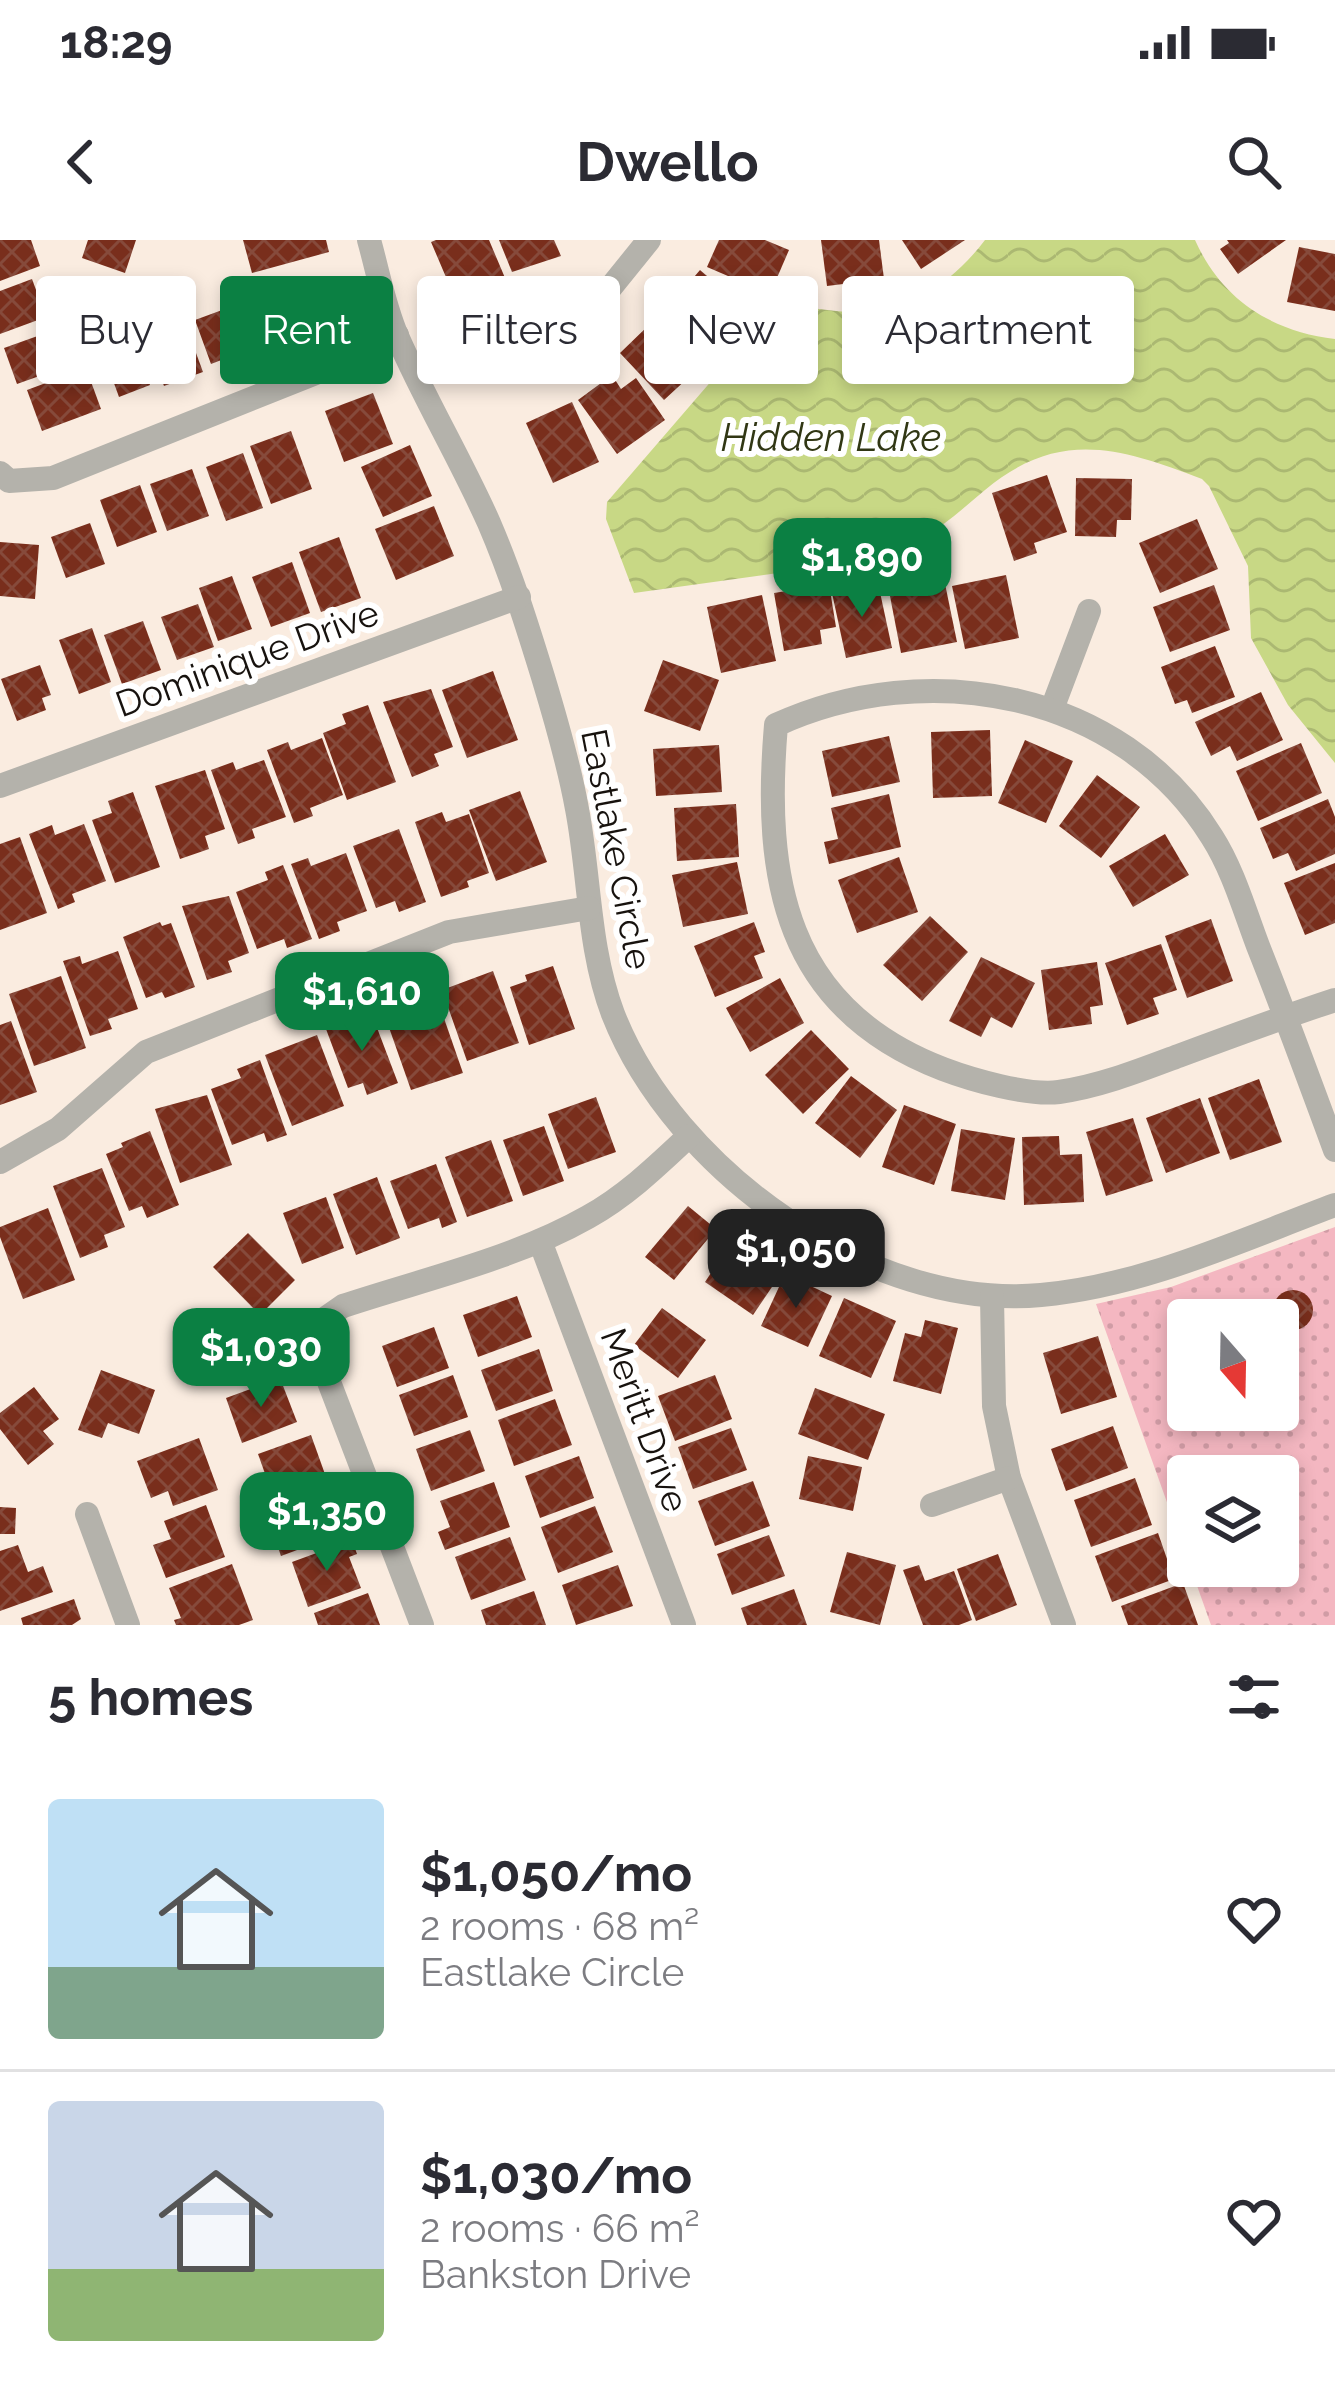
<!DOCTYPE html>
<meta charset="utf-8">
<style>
:root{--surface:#fff;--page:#f7f7f7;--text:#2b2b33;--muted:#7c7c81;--line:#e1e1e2;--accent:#0b8043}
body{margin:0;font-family:Raleway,sans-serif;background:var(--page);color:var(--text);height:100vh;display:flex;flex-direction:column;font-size:45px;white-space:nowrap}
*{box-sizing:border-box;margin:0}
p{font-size:39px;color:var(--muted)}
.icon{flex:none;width:66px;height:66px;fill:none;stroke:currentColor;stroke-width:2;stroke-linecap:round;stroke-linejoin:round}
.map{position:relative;height:1385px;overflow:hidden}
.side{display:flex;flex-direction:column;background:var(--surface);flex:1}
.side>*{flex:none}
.banner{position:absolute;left:36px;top:36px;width:1263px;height:108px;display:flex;gap:24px}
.needle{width:78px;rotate:160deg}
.controls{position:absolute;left:1167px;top:1059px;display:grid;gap:24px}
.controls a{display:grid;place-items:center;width:132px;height:132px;border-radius:12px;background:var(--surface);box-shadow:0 6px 18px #0003;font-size:60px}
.price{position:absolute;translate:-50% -102px;padding:0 27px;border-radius:24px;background:var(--accent);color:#fff;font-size:39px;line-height:78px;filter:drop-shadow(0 3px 6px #0008)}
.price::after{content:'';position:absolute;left:50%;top:72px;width:36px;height:27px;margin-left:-18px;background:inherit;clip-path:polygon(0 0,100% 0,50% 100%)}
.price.on{background:#222;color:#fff}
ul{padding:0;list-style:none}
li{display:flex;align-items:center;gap:36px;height:300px;padding:0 48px}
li+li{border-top:3px solid var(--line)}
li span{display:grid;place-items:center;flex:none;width:336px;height:240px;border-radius:12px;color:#555}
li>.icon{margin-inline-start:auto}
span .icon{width:144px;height:144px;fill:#fffc;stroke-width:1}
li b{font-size:51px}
h2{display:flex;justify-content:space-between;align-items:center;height:144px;padding:0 48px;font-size:51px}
.chip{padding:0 42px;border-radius:12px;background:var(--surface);box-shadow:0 6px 18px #0003;font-size:42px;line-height:108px}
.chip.on{background:var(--accent);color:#fff}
.status{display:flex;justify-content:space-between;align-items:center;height:84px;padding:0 60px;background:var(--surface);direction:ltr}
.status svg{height:33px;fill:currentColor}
header{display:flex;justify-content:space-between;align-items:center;height:156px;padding:0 48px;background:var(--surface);font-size:54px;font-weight:700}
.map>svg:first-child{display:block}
</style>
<div class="status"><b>18:29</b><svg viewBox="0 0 49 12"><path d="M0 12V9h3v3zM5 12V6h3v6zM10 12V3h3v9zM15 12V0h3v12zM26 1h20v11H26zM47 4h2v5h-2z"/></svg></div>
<header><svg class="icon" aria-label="back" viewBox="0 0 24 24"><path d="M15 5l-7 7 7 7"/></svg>Dwello<svg class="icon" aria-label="search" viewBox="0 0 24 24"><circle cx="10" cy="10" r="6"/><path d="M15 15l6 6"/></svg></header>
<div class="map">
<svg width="1335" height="1385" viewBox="0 0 1335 1385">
<defs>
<pattern id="park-dots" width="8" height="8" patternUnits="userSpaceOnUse" patternTransform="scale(3)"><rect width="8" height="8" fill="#f4b7c1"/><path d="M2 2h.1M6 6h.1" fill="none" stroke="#d09ca5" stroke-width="1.8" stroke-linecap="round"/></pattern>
<pattern id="water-waves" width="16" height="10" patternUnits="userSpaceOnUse" patternTransform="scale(3)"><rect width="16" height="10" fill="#c8d885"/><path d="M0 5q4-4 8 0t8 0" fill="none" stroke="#abb872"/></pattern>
<pattern id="building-cross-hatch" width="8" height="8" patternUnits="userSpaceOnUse" patternTransform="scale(3)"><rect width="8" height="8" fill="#792e1c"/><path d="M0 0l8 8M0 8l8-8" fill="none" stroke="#864a3b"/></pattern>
</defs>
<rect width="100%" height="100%" fill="#faece0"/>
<!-- park -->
<path fill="url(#park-dots)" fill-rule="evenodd" d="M1335,987V1385H1211L1190,1326H1278V1236H1188V1321L1096,1064L1171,1047ZM1188,1080H1278V1170H1188Z"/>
<!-- water -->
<path fill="url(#water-waves)" d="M985,0H1195C1222,60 1271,91 1335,99V523L1288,465L1251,398L1248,326L1209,246L1202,239C1121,208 1059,188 985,250C952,278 921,306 878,319L634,353L606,279L607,262L757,88C792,54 814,73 856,72C911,71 953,42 985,0Z"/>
<!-- building -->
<g fill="url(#building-cross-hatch)">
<path d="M0,0H31L40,26L0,41Z"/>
<path d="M88,0H136L125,33L82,18Z"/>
<path d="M243,0H326L329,12L252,33Z"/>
<path d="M436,0H489L508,45L488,53L493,65L463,77L431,2Z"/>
<path d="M499,0H554L561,16L512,32Z"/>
<path d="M719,0H765L789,10L770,54L707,27Z"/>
<path d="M821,0H879L884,39L827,46Z"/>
<path d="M902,0H965L921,29Z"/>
<path d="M1227,0H1286L1238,34L1220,9L1229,3Z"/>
<path d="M1299,7L1335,14V71L1287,62Z"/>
<path d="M700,30L746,69L711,110L657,64L670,49L678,56Z"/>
<path d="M296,38L302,53L321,46L332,76L271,99L254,53Z"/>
<path d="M32,39L46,77L0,94V51Z"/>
<path d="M233,66L244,98L233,102L237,114L211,124L195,80Z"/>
<path d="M185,83L203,132L164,146L146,97Z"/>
<path d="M650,84L656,91L664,84L702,125L664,160L620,113Z"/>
<path d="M131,91L150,145L119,157L99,102Z"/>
<path d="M46,93L59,129L17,144L4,108Z"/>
<path d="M86,128L101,169L42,191L27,150Z"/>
<path d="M612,135L621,149L636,138L665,180L617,214L578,160Z"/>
<path d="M373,153L393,204L344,222L325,171Z"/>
<path d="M572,162L599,222L553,243L526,183Z"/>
<path d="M291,191L312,249L271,264L250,206Z"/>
<path d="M410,205L432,256L383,277L361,227Z"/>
<path d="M243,213L263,268L226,281L206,227Z"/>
<path d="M192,229L209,276L167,291L150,244Z"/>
<path d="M1047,235L1067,292L1034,303L1037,313L1014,321L992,253Z"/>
<path d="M1076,238L1132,239L1131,280H1117L1116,297L1075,296Z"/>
<path d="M140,245L157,292L117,307L100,260Z"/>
<path d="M434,266L454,316L396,340L375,289Z"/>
<path d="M1197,279L1218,329L1160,353L1139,303Z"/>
<path d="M90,283L105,324L66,338L51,297Z"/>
<path d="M339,297L361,358L321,372L299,312Z"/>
<path d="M0,302L39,305L35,359L0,356Z"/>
<path d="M292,322L310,373L271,387L252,337Z"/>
<path d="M1006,335L1019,398L965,409L952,346Z"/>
<path d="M232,336L252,389L218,401L199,348Z"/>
<path d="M944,339L957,402L901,413L889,351Z"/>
<path d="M878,343L892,408L846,418L832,353Z"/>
<path d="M829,344L836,387L820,390L822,404L784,411L774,353Z"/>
<path d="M1214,345L1230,390L1170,412L1153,367Z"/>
<path d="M762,355L776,421L721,433L707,367Z"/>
<path d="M198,364L214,407L177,420L161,377Z"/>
<path d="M143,381L161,430L122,444L104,395Z"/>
<path d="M92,388L111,442L79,454L59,400Z"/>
<path d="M1215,406L1235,457L1192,473L1187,460L1175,464L1161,427Z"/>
<path d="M663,420L719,440L700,491L644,471Z"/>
<path d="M40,425L51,455L42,458L46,470L17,481L1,439Z"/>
<path d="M493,431L518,500L467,518L442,450Z"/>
<path d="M431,449L453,507L434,514L439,526L412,537L383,462Z"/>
<path d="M1261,452L1283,500L1237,521L1230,506L1211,516L1195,482Z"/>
<path d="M368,465L396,542L347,560L323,493L346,484L342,474Z"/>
<path d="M990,490L992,556L933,558L931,492Z"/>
<path d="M889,496L900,542L832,557L822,511Z"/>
<path d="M322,498L343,555L310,568L313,576L294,583L267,510L288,502L291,510Z"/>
<path d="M1025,500L1073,521L1046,583L998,563Z"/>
<path d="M1301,503L1322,553L1258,581L1236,531Z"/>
<path d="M719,505L722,552L656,556L653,509Z"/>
<path d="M264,520L286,577L252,589L255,598L238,604L211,530L233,522L236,530Z"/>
<path d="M205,530L225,589L205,596L209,609L180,619L155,546Z"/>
<path d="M1097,535L1140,567L1101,618L1059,586Z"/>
<path d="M520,551L547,622L496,641L469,570Z"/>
<path d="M133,552L160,627L115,643L92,580L112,573L108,561Z"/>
<path d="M889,554L901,607L829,624L824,602L838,599L831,568Z"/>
<path d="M1328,559L1335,577V614L1296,631L1288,613L1273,619L1260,588Z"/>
<path d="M736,564L739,617L677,621L674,568Z"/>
<path d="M442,572L446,582L469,574L489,633L467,641L469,647L441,657L415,582Z"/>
<path d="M84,584L106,641L72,654L75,662L58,669L29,594L52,585L55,595Z"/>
<path d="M399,589L426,662L399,672L395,661L376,668L353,606Z"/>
<path d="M1165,594L1189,635L1133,667L1109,626Z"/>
<path d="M20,597L47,673L0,690V604Z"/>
<path d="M346,613L367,671L337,682L340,691L319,699L291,624L308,618L311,626Z"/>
<path d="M899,617L918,672L857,693L838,640Z"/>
<path d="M737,622L748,674L683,687L672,635Z"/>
<path d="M1335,623V683L1305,695L1284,643Z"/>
<path d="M283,625L312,699L287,708L284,699L257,709L236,652L268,640L265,632Z"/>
<path d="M229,656L249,713L228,721L232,732L207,740L182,666Z"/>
<path d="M930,676L968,712L922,761L883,725Z"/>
<path d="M1211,679L1233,741L1187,758L1165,696Z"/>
<path d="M160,682L162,686L171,683L195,747L165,758L162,752L146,758L123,697Z"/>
<path d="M754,682L765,712L754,716L763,738L715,757L694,706Z"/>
<path d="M1161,704L1177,750L1153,758L1159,774L1127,785L1105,723Z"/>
<path d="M118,711L138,769L108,779L112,789L90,796L63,721L80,716L82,724Z"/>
<path d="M981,717L1035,743L1012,788L991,777L981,797L949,781Z"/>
<path d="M1097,722L1103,765L1090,767L1092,784L1049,790L1041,730Z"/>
<path d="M553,726L575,789L529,805L510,747L527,741L525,735Z"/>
<path d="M493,731L519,803L467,821L442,750Z"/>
<path d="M61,736L86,808L34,826L9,754Z"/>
<path d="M780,738L804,783L750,812L726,768Z"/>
<path d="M438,761L463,833L411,850L386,779Z"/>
<path d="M371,772L398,843L367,855L363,843L348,848L326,789Z"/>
<path d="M11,781L37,852L0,865V785Z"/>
<path d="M811,790L849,829L803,874L765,835Z"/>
<path d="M317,795L344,866L292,886L265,815Z"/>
<path d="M260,820L287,895L267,902L264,893L232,905L211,849L241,838L237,829Z"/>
<path d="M851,836L897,870L860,918L815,883Z"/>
<path d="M1259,839L1282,902L1230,920L1208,858Z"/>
<path d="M207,855L232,925L180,943L155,869Z"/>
<path d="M596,857L616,912L568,929L548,874Z"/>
<path d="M1200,858L1220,913L1166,933L1146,878Z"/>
<path d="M904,865L956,884L934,945L882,927Z"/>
<path d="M1133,878L1153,941L1106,956L1086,892Z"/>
<path d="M544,886L564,941L523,956L503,900Z"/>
<path d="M961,889L1015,898L1005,960L951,951Z"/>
<path d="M150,891L179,965L147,978L142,966L129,971L106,914L123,907L121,903Z"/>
<path d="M1059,896L1060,915L1082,914L1084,962L1024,965L1022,897Z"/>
<path d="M491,900L513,961L467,977L445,917Z"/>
<path d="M436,924L457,982L442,988L439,978L408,989L390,941Z"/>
<path d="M102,928L125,987L104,995L108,1007L80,1018L53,946Z"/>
<path d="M377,937L400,998L356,1015L333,954Z"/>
<path d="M326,957L344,1008L302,1024L283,973Z"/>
<path d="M688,966L716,989L674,1040L645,1017Z"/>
<path d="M48,968L75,1040L23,1059L0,997V987Z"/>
<path d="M248,993L295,1040L260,1075L213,1027Z"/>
<path d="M733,1000L782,1032L753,1075L705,1042Z"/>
<path d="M785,1034L832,1056L808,1107L761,1086Z"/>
<circle cx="1293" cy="1070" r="20"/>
<path d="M517,1056L532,1097L478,1117L463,1075Z"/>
<path d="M844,1058L896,1081L871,1138L819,1116Z"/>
<path d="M662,1068L706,1100L678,1138L634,1105Z"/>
<path d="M255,1077L270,1119L212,1141L204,1118L197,1121L190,1101Z"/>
<path d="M925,1080L958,1088L941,1154L893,1141L905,1093L921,1097Z"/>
<path d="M434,1087L449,1128L397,1147L382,1106Z"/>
<path d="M1098,1096L1117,1157L1061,1174L1043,1113Z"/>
<path d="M539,1109L553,1151L496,1171L481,1130Z"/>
<path d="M101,1130L155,1150L139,1194L108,1183L102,1198L78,1190Z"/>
<path d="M453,1135L468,1177L414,1196L399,1155Z"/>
<path d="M715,1135L732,1179L675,1201L658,1156Z"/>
<path d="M280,1138L297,1182L242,1203L226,1158Z"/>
<path d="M34,1147L59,1179L43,1191L54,1204L28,1225L0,1189V1173Z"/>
<path d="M815,1148L885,1174L868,1220L798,1194Z"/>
<path d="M555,1159L572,1205L514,1226L498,1180Z"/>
<path d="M1113,1186L1128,1228L1066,1251L1051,1209Z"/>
<path d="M731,1188L747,1230L693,1249L678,1207Z"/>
<path d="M470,1190L485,1231L431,1251L416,1209Z"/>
<path d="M311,1195L326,1237L273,1256L258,1214Z"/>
<path d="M199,1198L218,1250L173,1266L168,1251L151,1258L137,1221Z"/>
<path d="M579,1216L594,1258L540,1278L525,1236Z"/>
<path d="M808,1216L862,1227L853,1271L799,1259Z"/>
<path d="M1135,1238L1152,1285L1091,1307L1074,1260Z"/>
<path d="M753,1241L770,1286L715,1306L698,1261Z"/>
<path d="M494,1242L510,1287L445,1310L438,1292L450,1287L440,1261Z"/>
<path d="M327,1247L343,1293L281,1316L265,1270Z"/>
<path d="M206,1265L225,1317L166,1338L153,1305L171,1299L164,1281Z"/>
<path d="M595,1266L613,1312L558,1333L541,1287Z"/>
<path d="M0,1267L16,1268L15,1294H0Z"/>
<path d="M1158,1293L1174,1339L1112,1362L1095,1316Z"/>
<path d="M769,1295L785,1336L732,1355L717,1314Z"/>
<path d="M510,1297L526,1340L471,1360L455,1317Z"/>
<path d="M352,1300L357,1314L349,1317L361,1348L308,1367L292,1322Z"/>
<path d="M18,1305L28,1332L43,1326L53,1352L0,1371V1311Z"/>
<path d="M847,1312L896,1325L880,1385L830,1372Z"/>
<path d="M998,1314L1017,1365L976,1381L957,1329Z"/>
<path d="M232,1324L253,1380L239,1385H176L174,1380L181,1378L169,1348Z"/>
<path d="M618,1325L633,1366L576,1385L562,1345Z"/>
<path d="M919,1325L925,1341L954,1331L972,1380L959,1385H923L903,1330Z"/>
<path d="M1183,1343L1198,1385H1128L1121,1366Z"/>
<path d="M794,1349L807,1385H747L741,1368Z"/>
<path d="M534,1351L546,1385H486L481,1370Z"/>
<path d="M368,1353L380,1385H318L314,1373Z"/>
<path d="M74,1359L81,1379L72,1385H23L21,1378Z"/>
</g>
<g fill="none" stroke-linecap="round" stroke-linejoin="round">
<!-- minor -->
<g stroke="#b4b2ab" stroke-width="24">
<path d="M369,0C378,32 384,66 397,96C425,160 461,220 489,283C511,334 527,385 543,437C556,480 569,524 577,569C590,637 588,708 613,774C674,930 870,1071 1041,1055C1143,1046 1241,1000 1335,965"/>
<path d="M547,96L607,52L649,0"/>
<path d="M0,233L9,241L53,238L323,130L397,95"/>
<path d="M1052,469L1089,371"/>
<path d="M0,546L519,357"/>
<path d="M1335,760C1283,777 1232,796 1181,815C1141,830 1101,846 1059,852C1028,856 972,840 943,829C784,768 763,638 776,485C926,416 1122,451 1212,597C1233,630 1244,669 1258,706C1285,774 1310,842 1335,910"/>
<path d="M0,922L58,889L146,812L449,692L589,668"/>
<path d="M540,1001L684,1385"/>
<path d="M992,1057L994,1166L1009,1238L1064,1385"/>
<path d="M932,1265L1009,1238"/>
<path d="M87,1274L128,1385"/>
<path d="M422,1385L316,1108L320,1082L343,1066C424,1039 514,1019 588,977C626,956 657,926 689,896"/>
</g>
</g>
<g text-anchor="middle" stroke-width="12" stroke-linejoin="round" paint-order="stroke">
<!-- street labels -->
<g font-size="36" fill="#17120e" stroke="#fff">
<text transform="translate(247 418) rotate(-20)" y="13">Dominique Drive</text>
<text transform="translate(617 609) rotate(79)" y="13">Eastlake Circle</text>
<text transform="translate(645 1180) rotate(70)" y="13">Meritt Drive</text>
</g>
<!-- water labels -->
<g font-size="39" font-style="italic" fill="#313714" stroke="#fff">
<text x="831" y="211">Hidden Lake</text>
</g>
</g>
</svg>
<div class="controls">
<a><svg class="needle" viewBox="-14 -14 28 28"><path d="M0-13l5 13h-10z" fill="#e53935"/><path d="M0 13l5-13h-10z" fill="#7c7c81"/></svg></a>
<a><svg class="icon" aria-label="layers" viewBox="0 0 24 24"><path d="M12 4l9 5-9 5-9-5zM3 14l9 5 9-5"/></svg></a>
</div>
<b class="price" style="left:862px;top:380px">$1,890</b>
<b class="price" style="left:362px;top:814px">$1,610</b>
<b class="price on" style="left:796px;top:1071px">$1,050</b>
<b class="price" style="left:261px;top:1170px">$1,030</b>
<b class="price" style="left:327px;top:1334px">$1,350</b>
<div class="banner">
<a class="chip">Buy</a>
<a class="chip on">Rent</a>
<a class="chip">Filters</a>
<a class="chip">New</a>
<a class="chip">Apartment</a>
</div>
</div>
<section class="side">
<h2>5 homes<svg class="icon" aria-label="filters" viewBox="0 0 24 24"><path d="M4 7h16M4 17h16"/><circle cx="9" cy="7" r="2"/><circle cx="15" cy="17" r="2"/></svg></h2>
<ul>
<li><span style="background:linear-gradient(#bfe0f5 70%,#7fa58c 0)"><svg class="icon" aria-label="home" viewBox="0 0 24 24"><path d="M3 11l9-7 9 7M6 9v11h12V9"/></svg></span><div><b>$1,050/mo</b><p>2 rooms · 68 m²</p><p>Eastlake Circle</p></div><svg class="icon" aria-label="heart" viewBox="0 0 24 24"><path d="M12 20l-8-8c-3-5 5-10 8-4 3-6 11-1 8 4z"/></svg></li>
<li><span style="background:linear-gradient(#c9d6e8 70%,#8fb573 0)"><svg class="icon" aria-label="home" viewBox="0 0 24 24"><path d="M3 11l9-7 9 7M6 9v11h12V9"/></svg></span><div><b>$1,030/mo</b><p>2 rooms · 66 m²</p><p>Bankston Drive</p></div><svg class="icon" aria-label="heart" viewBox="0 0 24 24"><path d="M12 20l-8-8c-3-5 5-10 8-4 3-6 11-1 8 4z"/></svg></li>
</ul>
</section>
